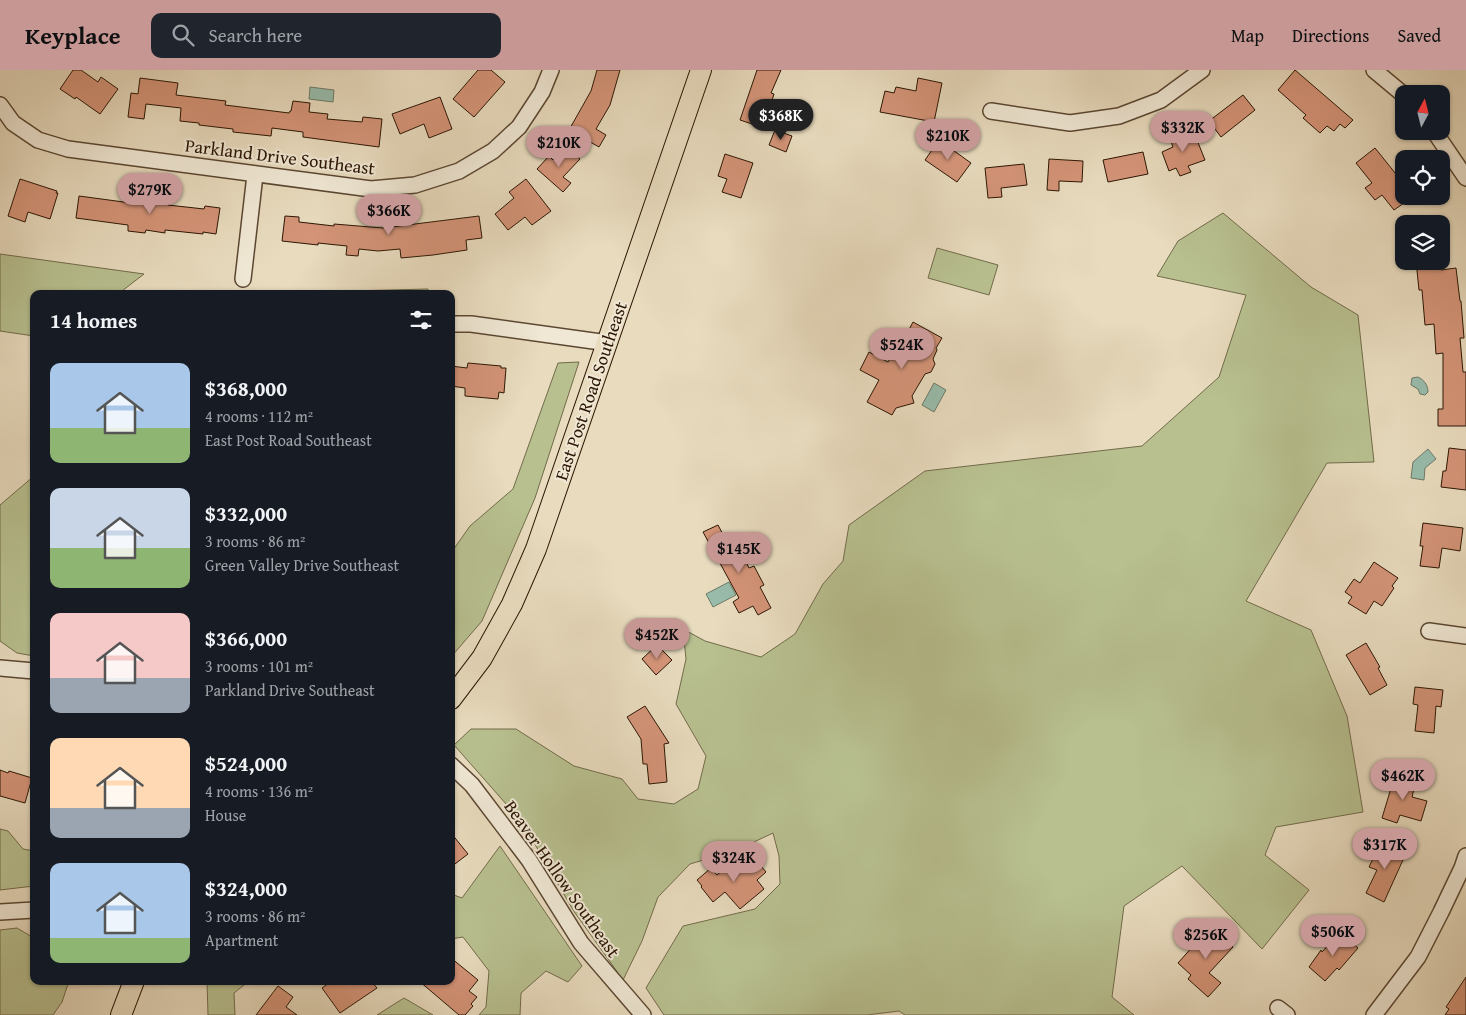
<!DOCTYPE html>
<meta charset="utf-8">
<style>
:root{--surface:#171b24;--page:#20242c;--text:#f1f3f6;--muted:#9ea1a6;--accent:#c59692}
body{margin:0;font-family:"Gentium Book Plus",serif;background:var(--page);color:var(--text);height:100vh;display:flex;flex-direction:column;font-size:19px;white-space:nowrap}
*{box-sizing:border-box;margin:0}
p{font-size:16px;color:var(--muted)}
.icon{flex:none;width:28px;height:28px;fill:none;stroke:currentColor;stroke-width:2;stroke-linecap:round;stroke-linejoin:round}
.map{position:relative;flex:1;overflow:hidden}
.drawer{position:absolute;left:30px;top:220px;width:425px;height:695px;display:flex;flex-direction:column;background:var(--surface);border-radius:10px;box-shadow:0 1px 4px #0004}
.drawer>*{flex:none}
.needle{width:32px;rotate:7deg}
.controls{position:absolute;left:1395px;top:15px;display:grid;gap:10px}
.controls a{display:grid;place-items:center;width:55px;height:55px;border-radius:10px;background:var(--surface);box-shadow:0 1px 4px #0004;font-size:25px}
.price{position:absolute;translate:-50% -42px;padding:0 11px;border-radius:18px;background:var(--accent);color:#111;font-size:16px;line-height:32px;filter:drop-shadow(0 1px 2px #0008)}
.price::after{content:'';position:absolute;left:50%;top:30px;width:15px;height:11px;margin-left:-8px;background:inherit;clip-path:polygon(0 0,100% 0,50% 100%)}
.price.selected{background:#222;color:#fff}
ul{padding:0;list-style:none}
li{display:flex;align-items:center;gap:15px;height:125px;padding:0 20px}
li span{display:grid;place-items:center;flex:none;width:140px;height:100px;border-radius:10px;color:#555}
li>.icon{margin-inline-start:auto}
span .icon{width:60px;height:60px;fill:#fffc;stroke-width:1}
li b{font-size:21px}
h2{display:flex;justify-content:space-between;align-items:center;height:60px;padding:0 20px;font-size:21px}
header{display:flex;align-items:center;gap:30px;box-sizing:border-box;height:70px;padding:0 25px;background:var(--accent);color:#111}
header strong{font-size:24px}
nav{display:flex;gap:28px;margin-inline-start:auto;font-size:18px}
.search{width:350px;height:45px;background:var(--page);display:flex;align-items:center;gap:12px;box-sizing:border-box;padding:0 18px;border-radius:10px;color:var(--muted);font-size:19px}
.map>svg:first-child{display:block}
</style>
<header>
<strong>Keyplace</strong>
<div class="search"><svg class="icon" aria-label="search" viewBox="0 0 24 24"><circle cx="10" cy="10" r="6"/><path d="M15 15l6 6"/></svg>Search here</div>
<nav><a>Map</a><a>Directions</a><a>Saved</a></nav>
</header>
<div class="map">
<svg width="1466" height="945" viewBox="0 0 1466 945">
<rect width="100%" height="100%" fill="#e8dbbe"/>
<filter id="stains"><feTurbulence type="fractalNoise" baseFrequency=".004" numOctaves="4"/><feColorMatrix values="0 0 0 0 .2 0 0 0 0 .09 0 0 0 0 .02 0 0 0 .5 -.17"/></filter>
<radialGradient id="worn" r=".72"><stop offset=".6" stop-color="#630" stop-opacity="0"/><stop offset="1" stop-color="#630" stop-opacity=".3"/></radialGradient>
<!-- green -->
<g fill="#b8c090" stroke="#726b4a">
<path d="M1223,143L1311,217L1358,245L1374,392L1327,393L1246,531L1311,560L1347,646L1363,742L1276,757L1265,785L1309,820L1262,879L1182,796L1124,836L1112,927L1134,945H905L899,941L867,945H664L646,918L683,856L755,839L780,814L779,786L773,763L737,780L690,794L658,827L642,871L623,910L573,840L522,752L454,675L471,659H516L574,696L622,709L638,729L674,734L698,719L706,686L676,634L686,589L683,559L705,571L761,587L795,564L823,514L843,491L849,455L925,401L1142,376L1219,307L1246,225L1157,206L1178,171Z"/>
<path d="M937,178L998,195L989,225L928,208Z"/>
<path d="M0,184L144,204L118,224H34V266L0,261Z"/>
<path d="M428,219L429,224H270L271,223Z"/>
<path d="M579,292L535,428L482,551L451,587V483L470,456L513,419L558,293Z"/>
<path d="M34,406V586L17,583L0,571V435Z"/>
<path d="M0,759L8,761L23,779L34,781V816L0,820Z"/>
<path d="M500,776L582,896L568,912L546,901L521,923L520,945H479L486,937L489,901L463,867L451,869V824L462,828Z"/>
<path d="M17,858L34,868V911H69L62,932L53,945H0V860Z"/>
<path d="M207,911H249L234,923L235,945H208Z"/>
<path d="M404,928L433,945H377Z"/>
</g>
<!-- water -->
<g fill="#98bcab" stroke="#6d7a68">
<path d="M310,17L334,20L333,32L309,29Z"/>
<path d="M1418,307C1424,310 1428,315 1428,322L1425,325L1420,324L1418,319L1411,315L1412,308Z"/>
<path d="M934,313L946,320L934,342L922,335Z"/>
<path d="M1428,379L1436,389L1425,398L1424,410L1411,408L1413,392Z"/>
<path d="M729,512L736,525L713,537L706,524Z"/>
</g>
<!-- building -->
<g fill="#d49478" stroke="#2c1604">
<path d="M73,0H81L98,12L101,7L118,19L100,44L76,27L75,29L60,19Z"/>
<path d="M478,0H491L505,12L474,47L453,29Z"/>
<path d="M597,0H620L610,35L596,59L606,65L599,77L569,60L591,21Z"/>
<path d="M757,0H781L771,23L774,24L768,43L775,45L770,60L740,50Z"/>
<path d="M1295,0L1353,50L1345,58L1340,54L1334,61L1327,56L1320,63L1303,48L1306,45L1278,20Z"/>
<path d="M140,8L178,13L176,25L226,31L225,35L289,43L290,41H291L293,31L310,33L309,42L328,44L327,49L362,52L363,47L382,49L379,77L303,67V62L272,58L271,66L233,62V59L199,55V53L180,51L181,38L146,34L144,49L128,47L131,23L138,24Z"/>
<path d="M918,8L942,13L934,52L880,42L885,21L894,23L896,17L916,21Z"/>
<path d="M1243,25L1255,40L1221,67L1209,51Z"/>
<path d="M440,27L452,59L429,68L424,54L400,64L392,44Z"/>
<path d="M775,60L792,66L786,82L769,75Z"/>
<path d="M1193,60L1205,90L1188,96L1191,102L1180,106L1176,98L1169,101L1162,82L1173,77L1170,69Z"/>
<path d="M939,70L971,93L957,112L925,90Z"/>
<path d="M565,76L580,89L563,107L571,113L563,122L537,99L549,86L553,90Z"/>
<path d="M1375,78L1404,114V133L1394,140L1382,125L1375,130L1365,118L1372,113L1356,93Z"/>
<path d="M1143,82L1148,104L1108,112L1103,90Z"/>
<path d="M725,84L753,93L741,128L722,122L727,109L718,106Z"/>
<path d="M1049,89L1083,91L1082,112L1059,111V121L1047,120Z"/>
<path d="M1024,94L1027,115L1001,118L1002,127L988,128L985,98Z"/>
<path d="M20,109L57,121L56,123H58L50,149L28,142L25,152L8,146Z"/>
<path d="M526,109L551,141L532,155L525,147L508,160L495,144L514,128L509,122Z"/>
<path d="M79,126L131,133L132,127L169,132L168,135L204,139L205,136L220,138L216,164L203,162V164L165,160V163L146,160L145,163L128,161V155L76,148Z"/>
<path d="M285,146L299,147V152L334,156V154L383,158L479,146L482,168L466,170L467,180L433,185L401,188L400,179L378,181L359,179L358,186L346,185L347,176L318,173V175L282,171Z"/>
<path d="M1416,191H1440L1441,200L1456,198L1460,231H1461L1464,268H1460L1463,302H1466V356H1438V339H1443V283L1436,284L1434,254L1425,255L1422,220H1419Z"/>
<path d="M913,252L942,268L936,278L937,280L933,289L935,294L931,302L925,304L912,326L914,333L896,338L892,345L867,332L879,310L860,300L869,282L888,292L890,289L893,290Z"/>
<path d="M468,293L501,296V298H506L504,323L499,322L498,329L465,326V318L451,316V296L467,298Z"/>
<path d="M1449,378L1466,380V420L1441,417L1443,401H1446Z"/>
<path d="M1423,453L1463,458L1460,481L1442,478L1439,498L1420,496L1423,476H1420Z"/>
<path d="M718,455L736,489L743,486L749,498L754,496L764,515L760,517L771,538L758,545L753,536L739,543L733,532L739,528L703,462Z"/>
<path d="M1374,492L1398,508L1392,516L1394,518L1382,536L1374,531L1366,544L1348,533L1352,527L1345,522L1354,509L1360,513Z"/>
<path d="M1366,573L1380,597L1378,598L1387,615L1370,625L1346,585Z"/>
<path d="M657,575L672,590L656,605L642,589Z"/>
<path d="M1415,617L1443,620L1441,637L1436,636L1434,663L1415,661L1418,635L1413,634Z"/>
<path d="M645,636L669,673L664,674L667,712L649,714L647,694H643L641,669L627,647Z"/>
<path d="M0,700L8,703L9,701L32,708L25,733L0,726Z"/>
<path d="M1395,705L1416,711L1412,727L1427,731L1421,751L1400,745L1397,753L1382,748Z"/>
<path d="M451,763L468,784L451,797Z"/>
<path d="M1386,770L1407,781L1384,832L1366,823L1377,800L1369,797L1378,778L1382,779Z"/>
<path d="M742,790L749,798L757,791L766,802L757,810L764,819L740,839L725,822L713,832L701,817L702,816L697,810L711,798L717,805L734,791L737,794Z"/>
<path d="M1211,856L1233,877L1209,903L1221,913L1208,927L1188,909L1191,905L1178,893Z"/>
<path d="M1340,862L1358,878L1339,900L1337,898L1325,911L1309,897L1321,880L1322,882Z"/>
<path d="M451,888L478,910L469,921L477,927L471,934L473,936L465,945H459L419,911H451Z"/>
<path d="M1466,907V945H1445L1449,939L1446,937Z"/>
<path d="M332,911H371L377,918L340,943L322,918Z"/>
<path d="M278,916L293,927L286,937L297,945H256Z"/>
</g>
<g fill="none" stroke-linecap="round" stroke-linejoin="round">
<defs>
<g id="minor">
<path d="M1374,0L1404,25"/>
<path d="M0,35L13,53L38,70L68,79L371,119L415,115L459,101L493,81L519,57L542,22L551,0"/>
<path d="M991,41L1070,53L1119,46L1161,30L1202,0"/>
<path d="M1434,61L1466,108"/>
<path d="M243,209L255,105"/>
<path d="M451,254H471L608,273"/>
<path d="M1429,561L1466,566"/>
<path d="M0,598L34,601"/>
<path d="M451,695L472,715L529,790L581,873L643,945"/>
<path d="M0,842L34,840"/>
<path d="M1278,938L1287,945"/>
<path d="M1374,945L1418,887L1441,842L1462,798L1466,786"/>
</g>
<g id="major">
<path d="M451,629L482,588L512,534L536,479L701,0"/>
<path d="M121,945L134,911"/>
</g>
</defs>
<!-- minor casing -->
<use href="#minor" stroke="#5b4732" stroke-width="18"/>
<!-- major casing -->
<use href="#major" stroke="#2c1604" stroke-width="22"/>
<!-- minor -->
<use href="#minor" stroke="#f0e8d5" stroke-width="15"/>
<!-- major -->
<use href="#major" stroke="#e8dbbe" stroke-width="20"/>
</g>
<g text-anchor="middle" stroke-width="4" stroke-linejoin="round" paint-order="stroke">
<!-- street labels -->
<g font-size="18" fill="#2c1604" stroke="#f0e8d5">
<text transform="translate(280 87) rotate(7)" y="6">Parkland Drive Southeast</text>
<text transform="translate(591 321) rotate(-71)" y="6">East Post Road Southeast</text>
<text transform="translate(562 809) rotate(55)" y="6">Beaver Hollow Southeast</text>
</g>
</g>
<rect width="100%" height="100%" filter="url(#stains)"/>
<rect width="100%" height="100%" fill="url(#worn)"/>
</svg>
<div class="controls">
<a><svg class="needle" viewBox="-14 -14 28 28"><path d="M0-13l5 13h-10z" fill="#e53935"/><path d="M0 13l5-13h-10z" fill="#9ea1a6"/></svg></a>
<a><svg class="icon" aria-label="locate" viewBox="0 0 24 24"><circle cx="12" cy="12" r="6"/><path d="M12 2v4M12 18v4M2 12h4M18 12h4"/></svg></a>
<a><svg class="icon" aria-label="layers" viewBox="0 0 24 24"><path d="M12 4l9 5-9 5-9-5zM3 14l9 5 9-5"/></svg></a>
</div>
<b class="price selected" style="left:781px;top:71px">$368K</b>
<b class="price" style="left:1183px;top:83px">$332K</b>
<b class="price" style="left:948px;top:91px">$210K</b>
<b class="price" style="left:559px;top:98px">$210K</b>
<b class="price" style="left:150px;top:145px">$279K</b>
<b class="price" style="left:389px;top:166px">$366K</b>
<b class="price" style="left:902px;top:300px">$524K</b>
<b class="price" style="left:739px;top:504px">$145K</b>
<b class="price" style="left:657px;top:590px">$452K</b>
<b class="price" style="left:1403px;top:731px">$462K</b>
<b class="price" style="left:1385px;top:800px">$317K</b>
<b class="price" style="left:734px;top:813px">$324K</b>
<b class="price" style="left:1333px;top:887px">$506K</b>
<b class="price" style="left:1206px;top:890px">$256K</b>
<section class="drawer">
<h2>14 homes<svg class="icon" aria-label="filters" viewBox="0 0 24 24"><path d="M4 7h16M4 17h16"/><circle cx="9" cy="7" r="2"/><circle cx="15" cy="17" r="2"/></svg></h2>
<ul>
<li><span style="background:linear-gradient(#a9c7e8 65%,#8fb573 0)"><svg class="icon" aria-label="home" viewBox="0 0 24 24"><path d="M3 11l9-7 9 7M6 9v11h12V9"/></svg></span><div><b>$368,000</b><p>4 rooms · 112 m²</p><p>East Post Road Southeast</p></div></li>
<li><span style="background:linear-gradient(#c9d6e8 60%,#8fb573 0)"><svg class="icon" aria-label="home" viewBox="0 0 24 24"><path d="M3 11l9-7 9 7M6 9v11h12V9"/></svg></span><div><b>$332,000</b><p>3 rooms · 86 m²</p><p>Green Valley Drive Southeast</p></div></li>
<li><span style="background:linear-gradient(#f6c9c9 65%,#9aa5b1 0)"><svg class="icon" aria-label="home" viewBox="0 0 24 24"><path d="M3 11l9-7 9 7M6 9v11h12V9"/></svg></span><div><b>$366,000</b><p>3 rooms · 101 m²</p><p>Parkland Drive Southeast</p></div></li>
<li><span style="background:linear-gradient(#ffd9b3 70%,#9aa5b1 0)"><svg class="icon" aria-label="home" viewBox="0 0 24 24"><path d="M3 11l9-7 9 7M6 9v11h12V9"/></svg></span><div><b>$524,000</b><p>4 rooms · 136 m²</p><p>House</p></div></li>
<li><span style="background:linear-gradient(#a9c7e8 75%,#8fb573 0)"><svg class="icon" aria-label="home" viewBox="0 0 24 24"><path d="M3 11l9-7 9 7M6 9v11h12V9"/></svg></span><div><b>$324,000</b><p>3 rooms · 86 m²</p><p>Apartment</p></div></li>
</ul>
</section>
</div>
